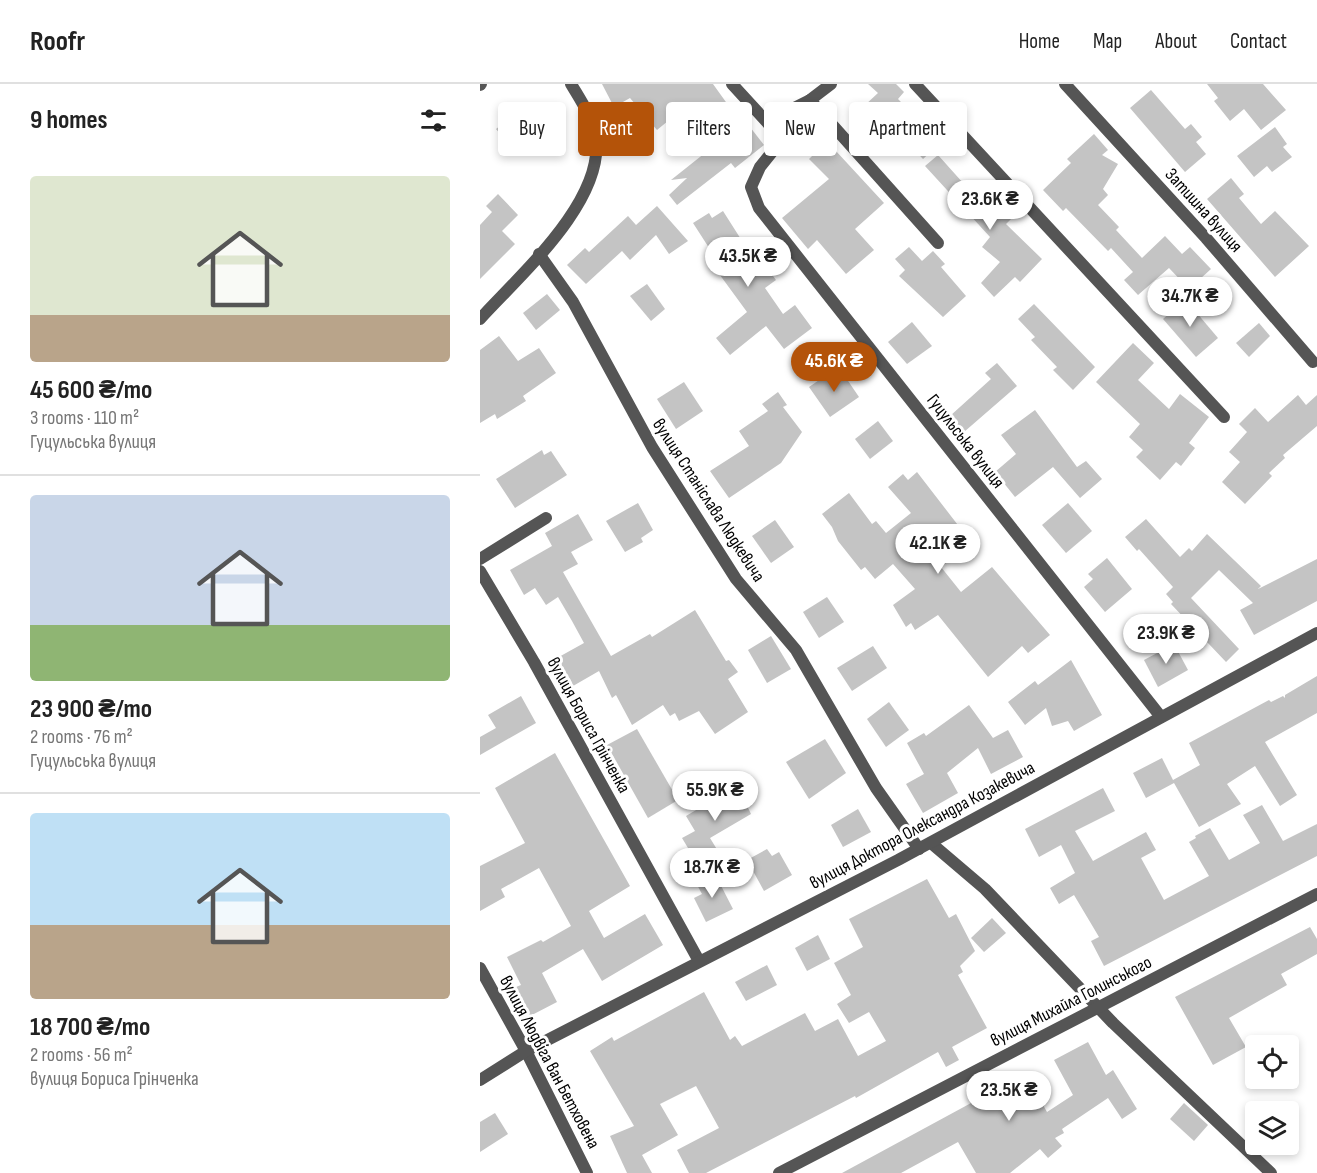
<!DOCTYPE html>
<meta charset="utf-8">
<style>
:root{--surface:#fff;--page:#f6f6f6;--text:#222;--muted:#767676;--line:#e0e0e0;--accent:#b45309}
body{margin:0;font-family:"Sofia Sans Condensed",sans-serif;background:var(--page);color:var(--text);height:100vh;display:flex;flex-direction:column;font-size:22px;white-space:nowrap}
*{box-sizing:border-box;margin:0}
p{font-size:20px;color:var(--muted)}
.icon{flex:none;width:33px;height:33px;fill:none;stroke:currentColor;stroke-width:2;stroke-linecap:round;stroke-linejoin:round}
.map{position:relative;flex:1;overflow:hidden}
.drawer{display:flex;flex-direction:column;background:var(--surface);width:480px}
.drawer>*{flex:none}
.guide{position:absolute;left:18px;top:18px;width:570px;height:54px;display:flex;gap:12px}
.fabs{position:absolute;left:765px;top:951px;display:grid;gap:12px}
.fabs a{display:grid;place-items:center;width:54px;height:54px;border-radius:6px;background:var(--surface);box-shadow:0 3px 9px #0003;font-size:30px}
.price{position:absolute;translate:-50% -51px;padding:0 14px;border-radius:21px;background:#fff;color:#222;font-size:20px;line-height:39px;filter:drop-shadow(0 2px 3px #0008)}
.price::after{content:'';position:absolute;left:50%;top:36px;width:18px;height:14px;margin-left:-9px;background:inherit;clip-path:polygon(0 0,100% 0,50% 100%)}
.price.selected{background:var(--accent);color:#fff}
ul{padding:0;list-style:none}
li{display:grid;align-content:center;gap:12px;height:318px;padding:0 30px}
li+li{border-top:2px solid var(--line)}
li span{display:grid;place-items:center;height:186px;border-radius:6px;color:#555}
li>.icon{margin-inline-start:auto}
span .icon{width:108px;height:108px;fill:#fffc;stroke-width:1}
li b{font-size:26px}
h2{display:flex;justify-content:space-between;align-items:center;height:72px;padding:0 30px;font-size:26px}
.tag{padding:0 21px;border-radius:6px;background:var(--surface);box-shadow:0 3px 9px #0003;font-size:21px;line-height:54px}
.tag.selected{background:var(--accent);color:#fff}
header{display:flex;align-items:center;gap:36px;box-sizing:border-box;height:84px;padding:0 30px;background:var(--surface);border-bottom:2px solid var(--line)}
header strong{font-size:28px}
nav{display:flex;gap:33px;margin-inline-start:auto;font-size:21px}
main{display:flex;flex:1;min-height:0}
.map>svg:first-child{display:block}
</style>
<header>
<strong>Roofr</strong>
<nav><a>Home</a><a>Map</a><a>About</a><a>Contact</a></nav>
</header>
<main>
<section class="drawer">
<h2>9 homes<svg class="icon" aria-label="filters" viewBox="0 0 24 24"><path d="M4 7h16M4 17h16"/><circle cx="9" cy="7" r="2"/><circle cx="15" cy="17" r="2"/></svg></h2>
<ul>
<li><span style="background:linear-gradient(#dfe7d0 75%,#b9a48a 0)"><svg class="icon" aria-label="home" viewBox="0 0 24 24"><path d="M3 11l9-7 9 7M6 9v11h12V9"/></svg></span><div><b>45 600 ₴/mo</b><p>3 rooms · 110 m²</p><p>Гуцульська вулиця</p></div></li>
<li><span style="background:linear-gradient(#c9d6e8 70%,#8fb573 0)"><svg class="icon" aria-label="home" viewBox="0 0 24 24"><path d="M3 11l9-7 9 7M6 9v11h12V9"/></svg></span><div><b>23 900 ₴/mo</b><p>2 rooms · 76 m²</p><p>Гуцульська вулиця</p></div></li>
<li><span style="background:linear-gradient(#bfe0f5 60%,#b9a48a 0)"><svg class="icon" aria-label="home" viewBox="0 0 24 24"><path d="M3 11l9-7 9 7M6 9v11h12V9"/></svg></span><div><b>18 700 ₴/mo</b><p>2 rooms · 56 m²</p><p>вулиця Бориса Грінченка</p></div></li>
</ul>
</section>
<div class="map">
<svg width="837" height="1089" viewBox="0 0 837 1089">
<rect width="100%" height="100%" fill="#fff"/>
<!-- building -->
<g fill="#c4c4c4">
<path d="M122,0H233L266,46L270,43L284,61L255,84L251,79L197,121L189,111L207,94L191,96L235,61L205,23L177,46L150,14L134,23Z"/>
<path d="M388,0H416L424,8L418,15L421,18L415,23L455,64L443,75L426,57L419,63L402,45L390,56L370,35L398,9Z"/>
<path d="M727,0H783L806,26L781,46L764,25L750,37L734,17L738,14Z"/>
<path d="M671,6L705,45L711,40L722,53L716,58L726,70L705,88L650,24Z"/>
<path d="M53,18L71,39L36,69L16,45L39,26H43Z"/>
<path d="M321,42L341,55L343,53L404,119L375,145L394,166L366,190L337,156L328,165L302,134L349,95L329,75L334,70L313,56Z"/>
<path d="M795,43L807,60L803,63L812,73L792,88L787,82L774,93L757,72Z"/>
<path d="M614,50L628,66L622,71L638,80L623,105L628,111L618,121L639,143L636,146L662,174L685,152L702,170L710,163L731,185L709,205L689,184L658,211L644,196L653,188L631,164L628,167L586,124L583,127L563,106L591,79L587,75Z"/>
<path d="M458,71L501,119L510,110L533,133L526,140L562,175L540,198L535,193L514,213L501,199L520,178L502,163L510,153L445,82Z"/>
<path d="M751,94L764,110L759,114L781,140L795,127L829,162L795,193L727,115Z"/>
<path d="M18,110L38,131L22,147L35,160L0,195V141L12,128L6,122Z"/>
<path d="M177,122L208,157L189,170L176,151L150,176L142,167L106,200L87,181L105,164L109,168L148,132L156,141Z"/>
<path d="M243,127L271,171L275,168L296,196L285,204L303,230L315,221L332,244L304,265L286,242L250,271L236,254L267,228L237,187L242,184L213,139L229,129L232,134Z"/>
<path d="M429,163L442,177L453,167L465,180L461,183L486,212L463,233L419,192L425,186L415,175Z"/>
<path d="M167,200L185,225L171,237L150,212Z"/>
<path d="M67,210L80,226L56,246L43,229Z"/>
<path d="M705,215L738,254L716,273L683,235Z"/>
<path d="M554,220L615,283L593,306L573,286L577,283L551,256L555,253L538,235Z"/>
<path d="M432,238L452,262L427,280L408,258Z"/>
<path d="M779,239L790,252L769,273L756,259Z"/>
<path d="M19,252L38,277L59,264L76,289L43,312L46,317L17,335L15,330L0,339V266Z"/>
<path d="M653,259L674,279L658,296L689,325L700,310L729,333L709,359L715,364L701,382L696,378L680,396L656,373L663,366L649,353L660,340L616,298Z"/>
<path d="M517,279L537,302L484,348L470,332L511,295L505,289Z"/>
<path d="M362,288L379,313L350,333L329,303L345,292L349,297Z"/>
<path d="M204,298L223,327L196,345L177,315Z"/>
<path d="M298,308L307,321L303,323L322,348L301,379L249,414L230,387L269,362L259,347L288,327L282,320Z"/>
<path d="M818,311L826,321L837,311V342L803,371L805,374L789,389L792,392L765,420L742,398L760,378L749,368L767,348L759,340L775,324L788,338Z"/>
<path d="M555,326L597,383L606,377L622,395L600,414L573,383L535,413L515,388L536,370L521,351Z"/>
<path d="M398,337L413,357L390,375L375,355Z"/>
<path d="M62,366L64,371L71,367L87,391L35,424L16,395Z"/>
<path d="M437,388L491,458L461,483L481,508L512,483L570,551L548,569L542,562L508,593L458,531L435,546L431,539L426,543L413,521L435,505L413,480L395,495L385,483L381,486L358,457L352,443L342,430L369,409L392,440L396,437L406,449L431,429L408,403L423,390L428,396Z"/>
<path d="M158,419L173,446L161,454L163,458L145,468L126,437Z"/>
<path d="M588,419L612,447L586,469L562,441Z"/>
<path d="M98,430L113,456L91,468L98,480L83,488L131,572L170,550L172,553L215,526L246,577L249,576L258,588L248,595L268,628L235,650L219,627L199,637L195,629L190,632L183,621L152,641L136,611L132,614L119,587L93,602L77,574L104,559L92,537L78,513L66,521L55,504L44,511L30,486L72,462L65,449Z"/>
<path d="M666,435L700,473L709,464L712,467L727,450L781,502L778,505L837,475V517L774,551L760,526L773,519L739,486L711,514L759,565L746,578L691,520L693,518L686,510L693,503L659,465L657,467L645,453Z"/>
<path d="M295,436L314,463L291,479L272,452Z"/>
<path d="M627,474L652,505L625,528L604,503L613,495L608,490Z"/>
<path d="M347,513L364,538L339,554L323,528Z"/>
<path d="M291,552L311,585L287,599L268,566Z"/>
<path d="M694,560L708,586L678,603L664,576Z"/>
<path d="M393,562L407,584L372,607L357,584Z"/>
<path d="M591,576L622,631L594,647L588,637L572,642L566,624L545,641L528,618L555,597L558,601Z"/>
<path d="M837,592V629L785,658L817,711L800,722L775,682L747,700L761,720L719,743L694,699L666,714L653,689L682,674L693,696L720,681L709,659L789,616L791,618L803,612L805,614V611Z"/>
<path d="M41,612L56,639L0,671V653L16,644L8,631Z"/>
<path d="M409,618L429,646L406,663L387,635Z"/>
<path d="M489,621L513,654L528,646L543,673L511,690L498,664L467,689L478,709L443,729L426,700L444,690L427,659L444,649L446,652Z"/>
<path d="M157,645L198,716L168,734L127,661Z"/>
<path d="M345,655L366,689L329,715L306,678Z"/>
<path d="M75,669L150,802L109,827L124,854L165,830L183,861L122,897L103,865L62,889L77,918L50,932L36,903L41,901L27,873L61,856L63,858L91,842L59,784L21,805L25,813L0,827V782L45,759L15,704Z"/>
<path d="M254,695L271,730L230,754L241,772L220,784L202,754L215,747L206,732L243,710L239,703Z"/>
<path d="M623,704L635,727L595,747L613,777L666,748L676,766L661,774L684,816L729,792L709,758L716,754L715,752L730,744L749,776L780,759L763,731L782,721L803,757L837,740V772L624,882L611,857L619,853L594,811L579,820L570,804L595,789L581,761L559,773L545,745Z"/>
<path d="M378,725L391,748L363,763L351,741Z"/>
<path d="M287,765L292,772L299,768L312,791L284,807L267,776Z"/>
<path d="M235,790L253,825L226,838L214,814L222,810L216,799Z"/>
<path d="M447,795L469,834L476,830L495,867L480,882L483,888L478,891L507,944L472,963L479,976L466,983L458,968L376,1014L375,1012L226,1089H209L197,1066L239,1044L216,1002L180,1020L198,1051L162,1071L172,1089H147L130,1052L154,1042L110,967L132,953L134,957L224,908L250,956L255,952L262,962L325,929L335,947L358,935L378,972L406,957L389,928L369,939L357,920L371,911L354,879L383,863L369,835Z"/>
<path d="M512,834L526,849L504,868L491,854Z"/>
<path d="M830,843L837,855V870L801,890L807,901L749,934L766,963L733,981L695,913Z"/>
<path d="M338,851L350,875L327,887L315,864Z"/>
<path d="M287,881L297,901L266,917L255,898Z"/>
<path d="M608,958L626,991L633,986L657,1025L642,1035L628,1014L582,1045L584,1049L575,1054L582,1062L568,1074L560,1065L530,1089H496L478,1058L421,1089H362L504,1012L505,1015L546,991L567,1028L593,1011L574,976Z"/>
<path d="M704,1019L728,1041L714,1057L690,1035Z"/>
<path d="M15,1029L28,1050L0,1068V1038Z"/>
</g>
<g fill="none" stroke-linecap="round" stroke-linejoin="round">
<!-- lane -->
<path stroke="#555" stroke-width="12" d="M0,475L66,434"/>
<!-- street -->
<g stroke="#555" stroke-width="12">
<path d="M252,0L295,47L296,63L280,83L271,103L279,124L681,633"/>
<path d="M435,0L744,333"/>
<path d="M585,0L726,154L833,278"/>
<path d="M0,1L1,0"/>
<path d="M330,16L458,159"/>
<path d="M288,37L330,16L351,0"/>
<path d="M59,170L93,218L172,363L256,495L316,566L396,704L439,765"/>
<path d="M0,235C40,191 124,118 116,54C113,34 101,17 91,0"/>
<path d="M0,487L54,578L219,877"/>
<path d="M451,759L505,805L633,939L791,1089"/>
<path d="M0,884L46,967L107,1089"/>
<path d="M0,996L46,967L418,776L837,549"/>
<path d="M299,1089L837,810"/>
</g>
</g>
<g text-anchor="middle" stroke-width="6" stroke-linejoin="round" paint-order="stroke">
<!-- street labels -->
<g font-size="18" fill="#000" stroke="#fff">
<text transform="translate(724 126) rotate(48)" y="6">Затишна вулиця</text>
<text transform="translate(486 357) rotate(52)" y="6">Гуцульська вулиця</text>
<text transform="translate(229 416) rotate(57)" y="6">вулиця Станіслава Людкевича</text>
<text transform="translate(109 641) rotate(61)" y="6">вулиця Бориса Грінченка</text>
<text transform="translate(442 741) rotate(-28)" y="6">вулиця Доктора Олександра Козакевича</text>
<text transform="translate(591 917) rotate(-27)" y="6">вулиця Михайла Голинського</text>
<text transform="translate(70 978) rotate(62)" y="6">вулиця Людвіга ван Бетховена</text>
</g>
</g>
</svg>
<div class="fabs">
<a><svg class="icon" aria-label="locate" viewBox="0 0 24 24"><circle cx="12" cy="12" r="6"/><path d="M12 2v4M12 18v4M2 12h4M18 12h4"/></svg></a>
<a><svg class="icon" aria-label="layers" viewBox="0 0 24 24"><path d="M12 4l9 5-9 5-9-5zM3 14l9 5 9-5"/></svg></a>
</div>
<b class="price" style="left:510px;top:147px">23.6K ₴</b>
<b class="price" style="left:268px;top:204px">43.5K ₴</b>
<b class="price" style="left:710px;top:244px">34.7K ₴</b>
<b class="price selected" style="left:354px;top:309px">45.6K ₴</b>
<b class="price" style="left:458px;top:491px">42.1K ₴</b>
<b class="price" style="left:686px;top:581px">23.9K ₴</b>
<b class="price" style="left:235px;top:738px">55.9K ₴</b>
<b class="price" style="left:232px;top:815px">18.7K ₴</b>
<b class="price" style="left:529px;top:1038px">23.5K ₴</b>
<div class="guide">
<a class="tag">Buy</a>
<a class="tag selected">Rent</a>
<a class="tag">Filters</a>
<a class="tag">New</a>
<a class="tag">Apartment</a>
</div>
</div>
</main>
